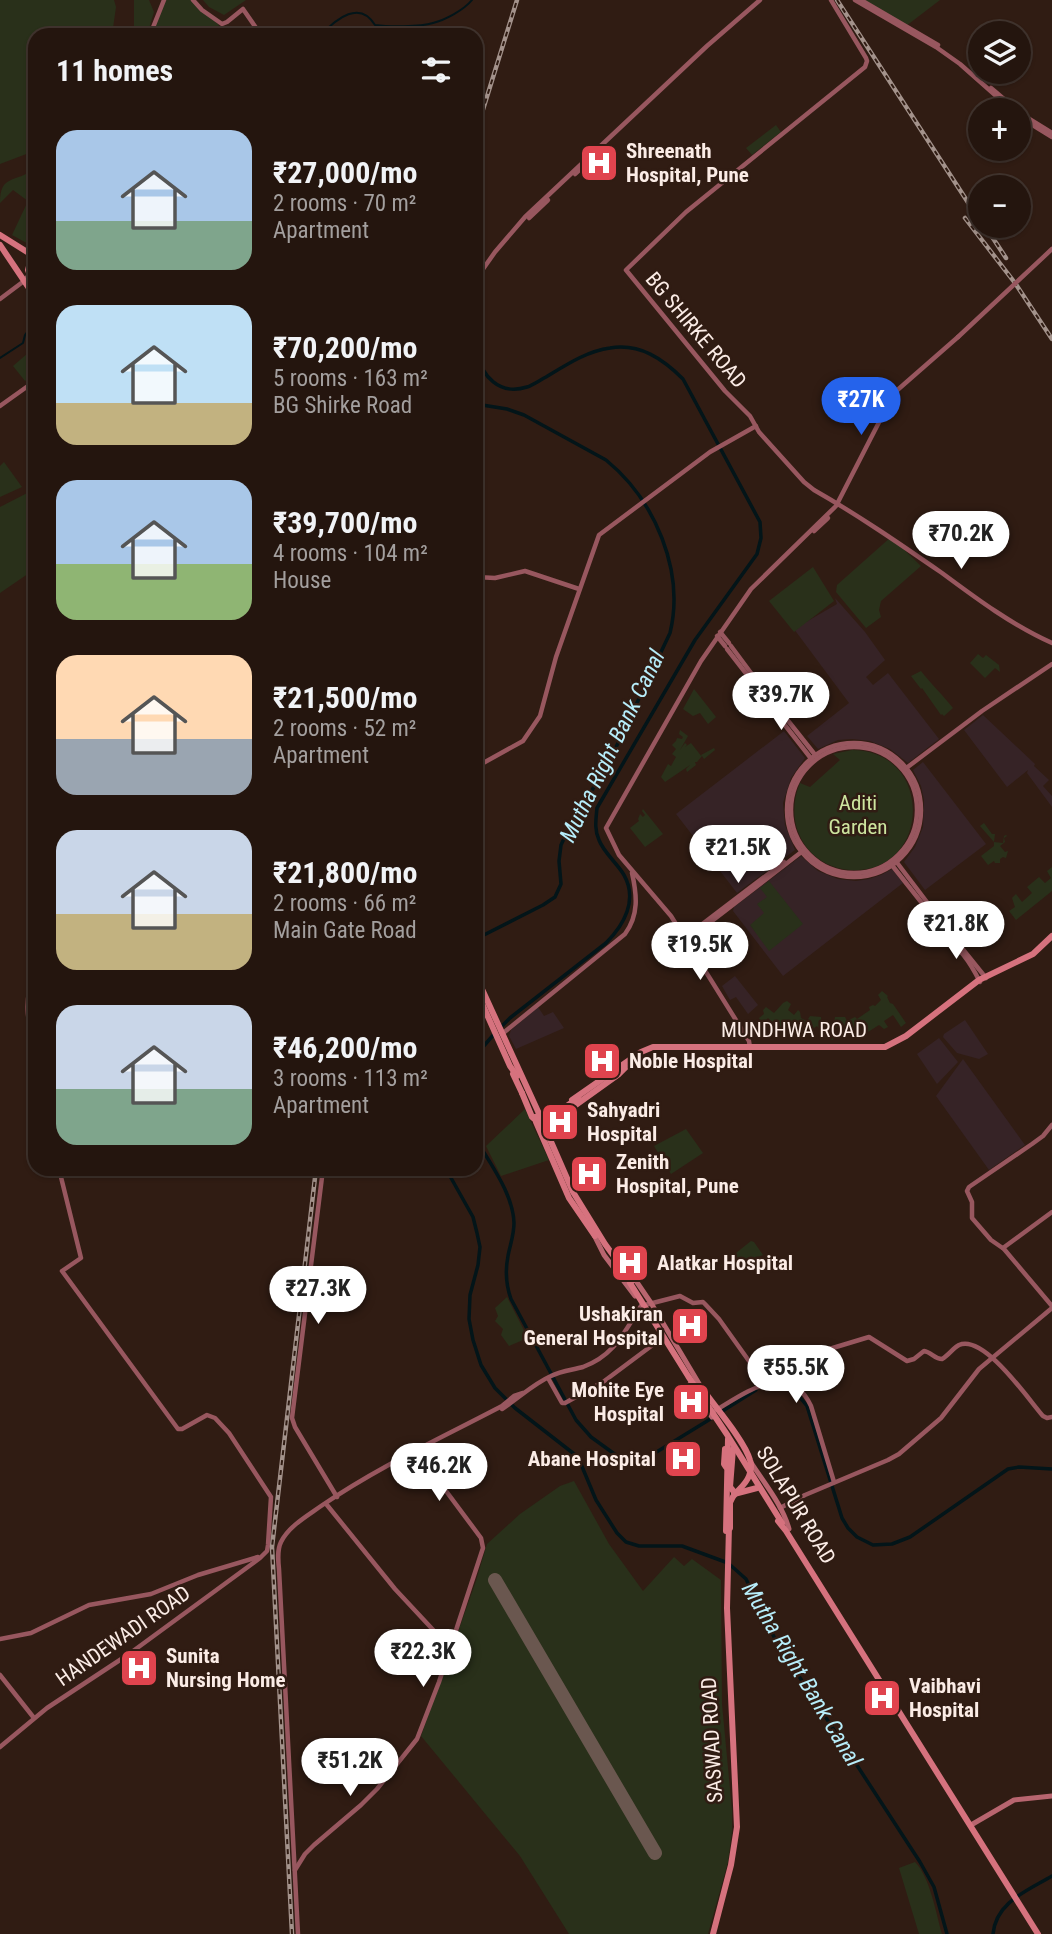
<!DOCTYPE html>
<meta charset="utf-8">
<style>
:root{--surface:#24150e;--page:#2c1e17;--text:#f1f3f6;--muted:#a39f9e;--line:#41342e;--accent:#2563eb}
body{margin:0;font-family:"Roboto Condensed",sans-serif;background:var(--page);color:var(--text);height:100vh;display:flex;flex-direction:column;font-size:26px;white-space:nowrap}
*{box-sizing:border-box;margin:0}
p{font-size:23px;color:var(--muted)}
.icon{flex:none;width:38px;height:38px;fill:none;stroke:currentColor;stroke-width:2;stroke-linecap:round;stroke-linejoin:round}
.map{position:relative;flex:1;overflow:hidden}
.details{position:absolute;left:28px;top:28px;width:455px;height:1148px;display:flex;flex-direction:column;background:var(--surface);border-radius:21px;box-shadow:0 2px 5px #0004,0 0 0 2px var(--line)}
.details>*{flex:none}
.controls{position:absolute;left:968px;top:21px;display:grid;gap:14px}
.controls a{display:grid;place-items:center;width:63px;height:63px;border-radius:50%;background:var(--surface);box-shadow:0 2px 5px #0004,0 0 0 2px var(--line);font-size:35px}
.price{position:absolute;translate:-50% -60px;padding:0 16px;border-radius:24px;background:#fff;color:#222;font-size:23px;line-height:46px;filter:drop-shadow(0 2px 4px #0008)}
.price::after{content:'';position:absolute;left:50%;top:42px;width:21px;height:16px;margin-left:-10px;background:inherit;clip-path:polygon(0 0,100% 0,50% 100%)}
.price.on{background:var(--accent);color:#fff}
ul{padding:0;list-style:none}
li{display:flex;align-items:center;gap:21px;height:175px;padding:0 28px}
li span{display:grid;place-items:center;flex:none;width:196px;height:140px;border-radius:21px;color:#555}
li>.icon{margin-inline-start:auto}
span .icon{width:84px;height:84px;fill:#fffc;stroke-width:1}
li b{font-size:30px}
h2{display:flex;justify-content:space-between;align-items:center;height:84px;padding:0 28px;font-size:30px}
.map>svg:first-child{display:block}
</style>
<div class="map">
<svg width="1052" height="1934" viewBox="0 0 1052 1934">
<rect width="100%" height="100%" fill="#301c13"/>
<!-- commercial -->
<g fill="#362326">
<path d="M835,598L865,632L885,660L866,677L873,685L888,673L939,739L908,763L890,749L870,741L852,739L838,740L818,749L807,736L849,703L794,629L837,604Z"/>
<path d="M983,715L1035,764L1034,766L1049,780L1043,786L1052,796V807L1027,773L1028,770L1007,787L964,730Z"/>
<path d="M784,731L805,758L791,778L783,803L785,825L795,850L737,893L676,814Z"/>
<path d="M923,762L986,844L925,890L904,862L915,847L923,827L924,800L921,786L913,770Z"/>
<path d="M801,856L818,871L838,879L856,881L869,879L881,875L892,869L903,883L783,976L733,911L734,907Z"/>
<path d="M735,976L758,1005L748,1014L736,997L730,1000L722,986Z"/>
<path d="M538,1007L544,1016L553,1012L564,1028L516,1049L509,1036L511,1030Z"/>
<path d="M965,1020L988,1054L979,1059L957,1053L943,1037L944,1034Z"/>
<path d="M939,1038L958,1062L937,1084L917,1054Z"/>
<path d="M963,1059L1025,1145L989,1170L936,1096Z"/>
</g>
<!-- medical -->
<path fill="#342619" d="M604,1043L618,1065L600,1077L585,1057Z"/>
<!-- green -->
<g fill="#29301a">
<path d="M0,0H114L116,7L112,35H35V147L29,153L0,164Z"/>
<path d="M134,0H149L154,12L147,35H132L134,27Z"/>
<path d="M166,0H191L219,25L213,35H152Z"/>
<path d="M203,0H246L224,15L209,7Z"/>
<path d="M865,0H940L906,26Z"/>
<path d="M776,125L781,132L752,155L746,148Z"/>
<path d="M35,169V240L32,246L12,235L28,201L13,190L0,203C0,174 15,183 35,169Z"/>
<path d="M28,353L35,362V373L25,381L13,366Z"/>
<path d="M4,462L22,487L0,497V466Z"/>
<path d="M35,489V569L0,593V507Z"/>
<path d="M891,537L921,566L881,601L879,610L881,617L866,628L836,592L837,585Z"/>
<path d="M813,567L834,601L794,632L769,601Z"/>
<path d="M978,654L983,658L986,655L999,665L1000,672L995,668L985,678L970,663Z"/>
<path d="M921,671C931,684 942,694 953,708L944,716L942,714L941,715L922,688L921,689L911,676Z"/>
<path d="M694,689L716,717L708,724L700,713L693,716L683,709Z"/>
<path d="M680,730L688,736L680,750L685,743L687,745L685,747L691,743L702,757L701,755L714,748L715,750L704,759L702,756L697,762H695L696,765L687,772L686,769L690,765L665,782L661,777L668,764L671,766L676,757L672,754L676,749L672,745L676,741L677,738L682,739L683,737L679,734Z"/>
<path d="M852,750C936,751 931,875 850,870C834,869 818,861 808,849C792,829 791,805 800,783L810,787L840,760L833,754Z"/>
<path d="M643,809L663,834L645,847L630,828L639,821L638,819L640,814L643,817L645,815L642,811Z"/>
<path d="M984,823L992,834H995L994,842L1003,843L1004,836L1006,835L1007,836L1004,838L1005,842L1000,846L1005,852L1008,851L1006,858L1003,857L1000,859V863H995L994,861L988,865L981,856L994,846V842L980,826Z"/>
<path d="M1052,867V891L1016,920L1009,911L1015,907L1012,898L1016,894L1022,902L1032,893L1027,887L1039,877L1045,883L1051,878L1047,871Z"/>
<path d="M769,881L803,924L769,951L750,925L764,913L757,904L767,897L760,888Z"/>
<path d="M882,991L888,996L887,997L890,1003L893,1004L906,1023L901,1027L893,1015L884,1021L888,1027L884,1029L879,1025L868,1032L861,1025L855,1030L848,1026L843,1031L838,1026L832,1033L834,1037L833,1040C827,1039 832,1036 821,1039L820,1037L823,1034L817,1026L811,1030L806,1024L800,1028L796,1023L792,1024L789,1029L784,1031L774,1021L772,1022L768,1018L762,1024L759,1018L764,1014L763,1010L766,1007L774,1013L783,1003L787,1001L791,1004L788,1010L794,1015L798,1010L800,1012L801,1018L807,1021L810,1016L821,1017L822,1027H833L835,1017H845L847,1021L855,1017L857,1019L870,1010L869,1007L873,1005L875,1006L881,1000L878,995Z"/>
<path d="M525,1109L549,1160L501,1176L486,1146Z"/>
<path d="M686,1129L703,1153L671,1174L654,1146Z"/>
<path d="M751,1241L754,1242L763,1255L725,1271L721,1265Z"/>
<path d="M507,1297L531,1344L529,1347L523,1340L509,1346L501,1335L503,1329L495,1321L498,1316L495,1308Z"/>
<path d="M574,1481L609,1544L643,1591L674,1557L684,1566L692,1559L721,1580L722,1704L732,1810V1831L728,1862L708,1934H569L520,1856L421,1736L476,1581L487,1544L520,1514L560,1486Z"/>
<path d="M915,1862C930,1877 936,1913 942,1934H919L899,1868Z"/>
</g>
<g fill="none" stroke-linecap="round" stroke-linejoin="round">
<!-- stream -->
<g stroke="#031519" stroke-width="2">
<path d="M321,35C337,18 360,0 375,25C389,27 420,27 433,23C445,20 464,10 472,0"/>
<path d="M0,358L23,343L25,335L35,321"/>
</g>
<!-- canal -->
<g stroke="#031519" stroke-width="3.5">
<path d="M476,352C482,376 499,396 527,387C533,385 540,380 546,377C566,365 587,351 610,348C640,343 663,359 683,379L760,522L761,538L757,554L695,640L597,808C596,819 594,829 599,840C604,853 617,863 624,875C638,900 624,925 606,943L510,1018L500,1028"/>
<path d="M476,404L507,409L524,415L606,460C655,500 685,571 670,633L609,762L569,828L561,845L559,861L561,884L555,897L543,905L476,939"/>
<path d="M476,1055L495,1033"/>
<path d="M476,1139C490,1164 513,1193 514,1223C514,1235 510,1245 508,1256C505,1271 506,1285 511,1299L576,1420L591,1437L620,1458L632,1461L650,1456L712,1418"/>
<path d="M446,1169L473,1217L477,1233L480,1247L478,1265L470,1295L469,1319L473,1340L481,1365L495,1388L515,1408L578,1457L596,1500L617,1533L626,1542L639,1546H682L728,1563L746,1579L776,1641L920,1862L934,1887L947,1934"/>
<path d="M776,1384L794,1390L807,1406L842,1518L848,1528L857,1537L873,1545L892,1544L910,1537L1008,1469L1019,1467L1052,1469"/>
<path d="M721,1412L756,1390"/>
<path d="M993,1934C996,1902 1027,1891 1052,1876"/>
</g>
<!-- runway -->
<path stroke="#6a574f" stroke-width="14" d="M495,1580L655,1853"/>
<!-- secondary -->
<g stroke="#98575f" stroke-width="4.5">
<path d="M193,0L202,10L222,24L227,22L243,9L261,35"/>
<path d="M831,0L866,58L867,61L865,67L686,212L626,270L725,391L750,416L759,432L804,482L814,490C858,515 900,544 942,573C977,599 1012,625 1052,643"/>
<path d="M855,0L936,47L960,64L1012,110"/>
<path d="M861,0L938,45"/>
<path d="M150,35L164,0"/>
<path d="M991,88L1017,110"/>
<path d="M1018,112L1052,133"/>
<path d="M1018,116L1052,137"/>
<path d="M575,174L602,149"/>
<path d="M529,218L548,200"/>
<path d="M476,279L495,252L525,217L707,46L760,0"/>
<path d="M0,299L24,281L29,275"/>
<path d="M0,406L35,381"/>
<path d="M814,531L828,518"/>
<path d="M476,577L495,578L525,571L579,589"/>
<path d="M720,632L729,643"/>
<path d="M717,636L725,646"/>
<path d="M731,646L751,673L760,680"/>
<path d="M727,649L748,676L751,687"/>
<circle cx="762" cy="691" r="11"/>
<path d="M772,695L774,703L816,756"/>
<path d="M763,702L770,706L813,761"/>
<circle cx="854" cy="810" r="67"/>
<circle cx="854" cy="810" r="63"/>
<path d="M476,767L523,741L540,716L556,657L599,535L710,452L756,426"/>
<path d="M905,769L982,711L1052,664"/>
<path d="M895,860L936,914L944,920"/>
<path d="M891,864L933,917L936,925"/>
<circle cx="945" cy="930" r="10"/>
<path d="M955,934L961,947L986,978"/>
<path d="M684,938L784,862"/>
<path d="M946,940C961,947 973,968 980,982"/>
<path d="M686,941L804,850"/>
<path d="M35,974C22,1000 29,1026 35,1054"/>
<path d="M502,1034L625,934C639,915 637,895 632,873"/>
<path d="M750,1048L749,1041L671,916L619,855L606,828L701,661L751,589L836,506L894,393L958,337"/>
<path d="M1052,1125L1043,1136L1032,1144L969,1187L967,1191L972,1202V1218L991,1240L1004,1249L1052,1306"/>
<path d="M323,1169L292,1418L295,1427L337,1497"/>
<path d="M1003,1248L1052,1212"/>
<path d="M769,1377L803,1357L869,1337L907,1361L914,1359L924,1351C931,1352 935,1359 942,1359C949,1355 953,1348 959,1345C984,1334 1028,1399 1043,1416L1047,1418L1052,1417"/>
<path d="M548,1378L562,1403H565L603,1382L662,1338"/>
<path d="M502,1409C519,1398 533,1384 551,1376C561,1371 572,1370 583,1367C615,1355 624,1332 641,1306L680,1296L693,1303L703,1302L705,1304L719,1319L759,1375L770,1376"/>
<path d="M716,1410C745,1393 790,1359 811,1406L834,1482"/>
<path d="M327,1505L395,1589L450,1648"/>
<path d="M780,1508L805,1495L888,1460L899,1454L941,1418L979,1369L1052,1308"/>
<path d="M0,1639L31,1633L89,1605L151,1594L198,1575L258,1557"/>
<path d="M0,1675L34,1718"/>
<path d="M0,1747L47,1708L129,1654L260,1558L267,1551L268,1545L271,1497L229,1433L215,1418L207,1415L182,1429H178L62,1271L81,1258L59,1169"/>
<path d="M295,1870L305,1854L314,1845L361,1805L377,1789L417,1739L439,1682L483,1548L481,1538L417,1452"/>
<path d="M298,1934L279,1569C278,1560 277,1550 281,1542C289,1526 307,1516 321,1506C378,1467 441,1438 502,1406L514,1396L523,1393"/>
</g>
<!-- primary -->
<g stroke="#b8656f" stroke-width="5">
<path d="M594,1235L604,1255L635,1296"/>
<path d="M632,1275L651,1303L704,1392"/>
<path d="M690,1384L712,1417"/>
<path d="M752,1464C765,1484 783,1506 789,1529"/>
<path d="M971,1825L1014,1800L1052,1796"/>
</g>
<!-- highway -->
<g stroke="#d6727e" stroke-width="6">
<path d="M0,235L32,255L28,270L35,289"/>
<path d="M0,245L35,297"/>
<path d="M476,976L541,1118"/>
<path d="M476,990L510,1066L517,1076"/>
<path d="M513,1074L522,1093"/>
<path d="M572,1100L641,1052L653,1047H885L906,1036L979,980L1033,954L1052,936"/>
<path d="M535,1117L540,1116L547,1117L552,1114"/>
<path d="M536,1122L569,1198L595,1236"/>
<path d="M545,1128L573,1192L605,1244L632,1281"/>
<path d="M547,1131L552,1122L619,1074L626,1067"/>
<path d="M725,1449L724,1464L726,1467"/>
<path d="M733,1449L730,1487L735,1493"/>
<path d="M734,1494L757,1488"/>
<path d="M778,1521L786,1531L1038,1934"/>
<path d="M730,1528V1504"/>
<path d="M713,1934L731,1865L737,1827L727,1608L729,1526"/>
</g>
<defs>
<g id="rail">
<path d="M837,0L980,221"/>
<path d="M476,132L517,0"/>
<path d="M965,218L1015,283L1052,339"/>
<path d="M985,226L1006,258"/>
<path d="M292,1934L272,1547L316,1169"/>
</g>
</defs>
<!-- rail casing -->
<use href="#rail" stroke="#a3928b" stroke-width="4.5"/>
<!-- rail -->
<use href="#rail" stroke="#301c13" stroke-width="2" stroke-dasharray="5" stroke-linecap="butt"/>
<!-- secondary-bridge -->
<path stroke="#98575f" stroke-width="4.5" d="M958,337L1052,249"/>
<!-- highway-bridge -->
<g stroke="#d6727e" stroke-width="6">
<path d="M522,1093L532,1117L539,1123L542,1128"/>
<path d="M542,1128L546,1121L578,1098"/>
<path d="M630,1283L688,1376L728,1436L782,1523"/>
<path d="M700,1391L707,1395C718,1410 745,1442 750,1460C752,1465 751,1471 749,1476C744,1489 730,1493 729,1508"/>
<path d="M726,1531L728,1439"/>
</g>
</g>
<!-- icons -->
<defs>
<symbol id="hospital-square" viewBox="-11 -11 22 22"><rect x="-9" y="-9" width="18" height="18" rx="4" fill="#e0444e" stroke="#301c13"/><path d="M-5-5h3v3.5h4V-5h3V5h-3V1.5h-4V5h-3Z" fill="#fff"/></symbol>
</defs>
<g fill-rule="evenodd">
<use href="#hospital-square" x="577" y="141" width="44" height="44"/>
<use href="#hospital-square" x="580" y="1039" width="44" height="44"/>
<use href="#hospital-square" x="538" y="1100" width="44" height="44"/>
<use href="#hospital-square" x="567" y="1152" width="44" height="44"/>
<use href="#hospital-square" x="608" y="1241" width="44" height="44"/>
<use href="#hospital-square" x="668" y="1304" width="44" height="44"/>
<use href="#hospital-square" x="669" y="1380" width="44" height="44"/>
<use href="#hospital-square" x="661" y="1437" width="44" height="44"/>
<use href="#hospital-square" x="117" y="1646" width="44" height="44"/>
<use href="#hospital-square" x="860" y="1676" width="44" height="44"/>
</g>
<g text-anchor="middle" stroke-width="5" stroke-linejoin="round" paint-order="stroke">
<!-- poi labels -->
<g font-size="21" font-weight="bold" fill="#fbece6" stroke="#301c13" text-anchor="start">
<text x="626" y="158">Shreenath<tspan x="626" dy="24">Hospital, Pune</tspan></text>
<text x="629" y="1068">Noble Hospital</text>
<text x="587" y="1117">Sahyadri<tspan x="587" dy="24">Hospital</tspan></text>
<text x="616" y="1169">Zenith<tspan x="616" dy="24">Hospital, Pune</tspan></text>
<text x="657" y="1270">Alatkar Hospital</text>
<text x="663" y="1321" text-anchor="end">Ushakiran<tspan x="663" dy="24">General Hospital</tspan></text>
<text x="664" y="1397" text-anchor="end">Mohite Eye<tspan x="664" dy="24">Hospital</tspan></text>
<text x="656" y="1466" text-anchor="end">Abane Hospital</text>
<text x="166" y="1663">Sunita<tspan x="166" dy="24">Nursing Home</tspan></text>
<text x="909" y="1693">Vaibhavi<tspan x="909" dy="24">Hospital</tspan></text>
</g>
<!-- street labels -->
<g font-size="21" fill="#fbece6" stroke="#301c13">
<text transform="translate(696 330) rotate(50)" y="7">BG SHIRKE ROAD</text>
<text x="794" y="1037">MUNDHWA ROAD</text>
<text transform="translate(796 1505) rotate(59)" y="7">SOLAPUR ROAD</text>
<text transform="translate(123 1636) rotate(-35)" y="7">HANDEWADI ROAD</text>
<text transform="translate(712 1740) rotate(-93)" y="7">SASWAD ROAD</text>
</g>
<!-- park labels -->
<g font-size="21" fill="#cde59f" stroke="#301c13">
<text x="858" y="810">Aditi<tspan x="858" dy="24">Garden</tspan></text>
</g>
<!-- water labels -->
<g font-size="23" font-style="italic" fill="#b7edfa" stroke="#301c13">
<text transform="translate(612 746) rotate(-64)" y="8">Mutha Right Bank Canal</text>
<text transform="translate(802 1674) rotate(59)" y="8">Mutha Right Bank Canal</text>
</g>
</g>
</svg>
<div class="controls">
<a><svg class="icon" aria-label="layers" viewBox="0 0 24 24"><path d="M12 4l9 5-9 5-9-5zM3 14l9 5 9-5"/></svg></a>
<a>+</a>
<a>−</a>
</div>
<b class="price on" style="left:861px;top:437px">₹27K</b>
<b class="price" style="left:961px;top:571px">₹70.2K</b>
<b class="price" style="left:781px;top:732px">₹39.7K</b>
<b class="price" style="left:738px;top:885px">₹21.5K</b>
<b class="price" style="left:956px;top:961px">₹21.8K</b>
<b class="price" style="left:700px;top:982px">₹19.5K</b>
<b class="price" style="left:318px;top:1326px">₹27.3K</b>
<b class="price" style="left:796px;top:1405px">₹55.5K</b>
<b class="price" style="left:439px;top:1503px">₹46.2K</b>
<b class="price" style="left:423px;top:1689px">₹22.3K</b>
<b class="price" style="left:350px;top:1798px">₹51.2K</b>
<section class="details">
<h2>11 homes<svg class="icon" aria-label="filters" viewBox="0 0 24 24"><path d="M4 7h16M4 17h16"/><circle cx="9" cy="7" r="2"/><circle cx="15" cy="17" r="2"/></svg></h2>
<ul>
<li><span style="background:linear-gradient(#a9c7e8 65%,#7fa58c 0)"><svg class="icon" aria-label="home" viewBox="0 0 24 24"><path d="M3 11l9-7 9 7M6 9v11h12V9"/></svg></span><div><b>₹27,000/mo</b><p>2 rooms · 70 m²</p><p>Apartment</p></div></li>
<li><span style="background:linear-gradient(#bfe0f5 70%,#c2b280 0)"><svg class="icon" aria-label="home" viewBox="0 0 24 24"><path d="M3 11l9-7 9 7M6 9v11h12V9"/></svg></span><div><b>₹70,200/mo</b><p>5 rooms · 163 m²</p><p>BG Shirke Road</p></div></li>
<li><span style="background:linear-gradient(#a9c7e8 60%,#8fb573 0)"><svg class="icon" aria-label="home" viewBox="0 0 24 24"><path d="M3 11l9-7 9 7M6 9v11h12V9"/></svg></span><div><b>₹39,700/mo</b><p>4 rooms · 104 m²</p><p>House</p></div></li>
<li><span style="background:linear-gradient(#ffd9b3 60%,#9aa5b1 0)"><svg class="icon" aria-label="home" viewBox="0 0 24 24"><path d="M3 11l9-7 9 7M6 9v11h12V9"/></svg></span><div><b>₹21,500/mo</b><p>2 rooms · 52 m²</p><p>Apartment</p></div></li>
<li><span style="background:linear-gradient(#c9d6e8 60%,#c2b280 0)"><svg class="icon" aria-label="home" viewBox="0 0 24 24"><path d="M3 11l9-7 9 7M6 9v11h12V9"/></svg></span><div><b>₹21,800/mo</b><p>2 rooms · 66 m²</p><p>Main Gate Road</p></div></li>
<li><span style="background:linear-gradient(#c9d6e8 60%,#7fa58c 0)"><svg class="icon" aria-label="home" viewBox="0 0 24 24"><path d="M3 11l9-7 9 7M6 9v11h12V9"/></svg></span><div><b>₹46,200/mo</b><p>3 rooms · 113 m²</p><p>Apartment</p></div></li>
</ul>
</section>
</div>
